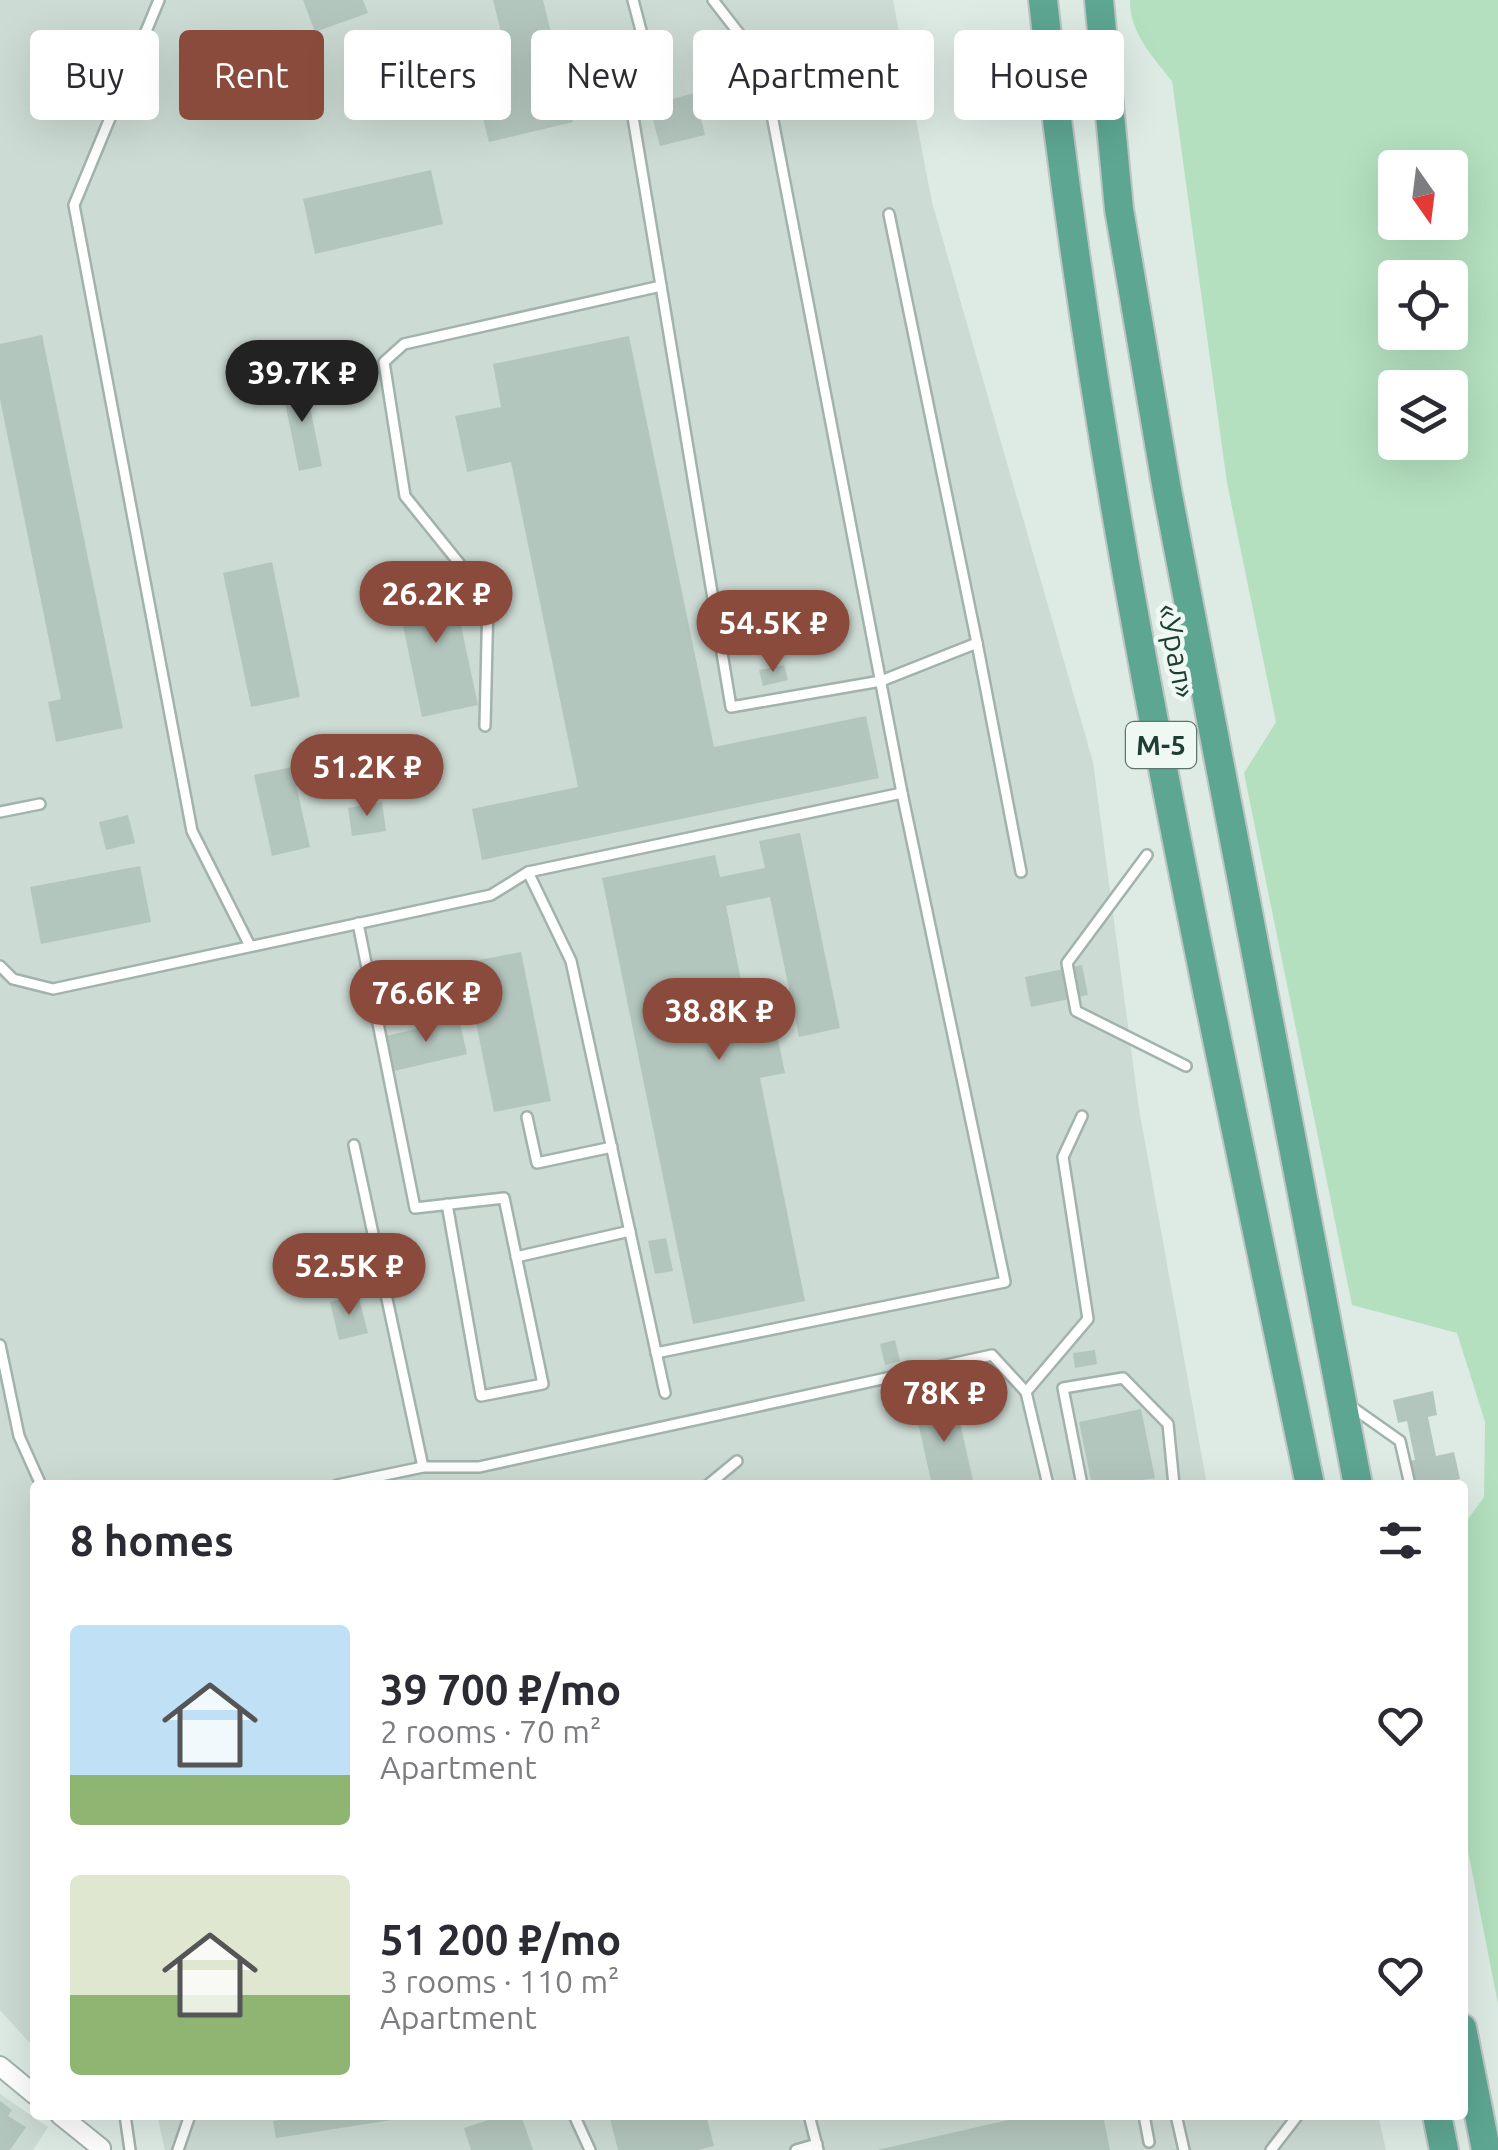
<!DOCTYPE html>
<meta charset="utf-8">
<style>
:root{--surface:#fff;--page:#f2f2f3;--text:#2b2b33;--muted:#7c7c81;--accent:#8a4b3c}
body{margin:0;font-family:Ubuntu,sans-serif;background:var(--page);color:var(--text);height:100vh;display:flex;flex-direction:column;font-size:38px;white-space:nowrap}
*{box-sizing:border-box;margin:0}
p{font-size:32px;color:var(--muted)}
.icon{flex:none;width:55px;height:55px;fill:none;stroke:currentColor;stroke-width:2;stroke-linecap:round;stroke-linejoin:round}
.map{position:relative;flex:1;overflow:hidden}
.panel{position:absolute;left:30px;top:1480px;width:1438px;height:640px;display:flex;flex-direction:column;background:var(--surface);border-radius:10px;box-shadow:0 10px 40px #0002}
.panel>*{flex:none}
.guide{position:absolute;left:30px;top:30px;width:1440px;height:90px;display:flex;gap:20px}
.needle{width:65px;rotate:166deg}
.controls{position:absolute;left:1378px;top:150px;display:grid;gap:20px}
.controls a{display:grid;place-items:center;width:90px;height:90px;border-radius:10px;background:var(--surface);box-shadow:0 10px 40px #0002;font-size:50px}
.price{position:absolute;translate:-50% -85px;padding:0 22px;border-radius:35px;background:var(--accent);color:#fff;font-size:32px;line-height:65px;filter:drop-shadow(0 2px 5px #0008)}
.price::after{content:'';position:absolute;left:50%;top:60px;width:30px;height:22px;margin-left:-15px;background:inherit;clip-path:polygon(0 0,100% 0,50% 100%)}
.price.current{background:#222;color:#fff}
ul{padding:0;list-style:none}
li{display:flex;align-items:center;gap:30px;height:250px;padding:0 40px}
li span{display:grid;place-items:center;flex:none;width:280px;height:200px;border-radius:10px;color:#555}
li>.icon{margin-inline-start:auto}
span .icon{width:120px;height:120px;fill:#fffc;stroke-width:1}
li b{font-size:42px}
h2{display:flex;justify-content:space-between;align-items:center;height:120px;padding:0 40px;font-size:42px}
.chip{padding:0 35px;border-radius:10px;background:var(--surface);box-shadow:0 10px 40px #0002;font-size:35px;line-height:90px}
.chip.current{background:var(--accent);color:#fff}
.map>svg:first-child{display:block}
</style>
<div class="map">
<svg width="1498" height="2150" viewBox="0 0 1498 2150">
<rect width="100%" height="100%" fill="#deebe5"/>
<!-- built -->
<g fill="#ccdbd4">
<path d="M0,0H893L932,202L1093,762L1139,1109L1207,1485H35V2049L0,2010Z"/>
<path d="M0,2094L48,2127L33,2150H0Z"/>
<path d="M157,2115H1378L1386,2150H165Z"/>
</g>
<!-- green -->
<path fill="#b4e0bf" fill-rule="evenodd" d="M1130,0H1498V2004L1463,1825V1526L1484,1497L1485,1422L1457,1333L1352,1305L1244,773L1276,722L1227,483L1172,81C1153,57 1129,32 1130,0ZM1395,168H1450V222H1395ZM1395,278H1450V332H1395ZM1395,388H1450V442H1395Z"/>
<!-- building -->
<g fill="#b3c6be">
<path d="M303,0H363L368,13L315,32Z"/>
<path d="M493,0H543L573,122L489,142L476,92L382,116L371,69L502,36Z"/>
<path d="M695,93L705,135L660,146L649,105Z"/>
<path d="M431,170L443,224L315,254L303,199Z"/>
<path d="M42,335L123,728L56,742L48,702L61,699L0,399V344Z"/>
<path d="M629,336L714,747L866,716L879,778L482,860L472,809L578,787L511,462L467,472L455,416L501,407L493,364Z"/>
<path d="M304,378L322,466L299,471L281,383Z"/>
<path d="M272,562L300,697L251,707L223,573Z"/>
<path d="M450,575L478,705L422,717L395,587Z"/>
<path d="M784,665L788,680L763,686L759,670Z"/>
<path d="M292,767L310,847L272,856L254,775Z"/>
<path d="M382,802L386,831L352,836L348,808Z"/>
<path d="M128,815L135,843L106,850L99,822Z"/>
<path d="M800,833L840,1028L799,1037L770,897L726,906L749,1020L773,1015L785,1073L760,1078L805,1301L693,1324L602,878L715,855L720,877L765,868L759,841Z"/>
<path d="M140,866L151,922L41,944L30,887Z"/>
<path d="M521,952L551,1101L494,1112L464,963Z"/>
<path d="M1082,965L1088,995L1031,1007L1025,977Z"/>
<path d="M459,1019L467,1054L394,1071L386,1036Z"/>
<path d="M666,1238L673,1271L655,1274L648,1241Z"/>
<path d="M358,1295L368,1333L339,1340L330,1302Z"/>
<path d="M895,1340L900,1361L885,1365L880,1344Z"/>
<path d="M1095,1350L1097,1364L1075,1368L1073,1353Z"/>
<path d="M1433,1391L1437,1415L1428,1417L1436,1456L1454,1452L1460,1479L1430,1485H1403L1399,1463L1415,1460L1407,1421L1398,1423L1393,1400Z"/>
<path d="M955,1400L974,1485H932L915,1409Z"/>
<path d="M1141,1409L1155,1478L1143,1480L1144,1485H1092L1079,1422Z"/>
<path d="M0,2101L12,2110L8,2116L26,2127L10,2150H0Z"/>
<path d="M312,2115H391L392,2120L276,2138L273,2121Z"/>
<path d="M503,2115H521L533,2150H471L464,2128Z"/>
<path d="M609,2115H706L714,2146L698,2150H618Z"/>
<path d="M1030,2115H1103L1110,2150H877Z"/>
</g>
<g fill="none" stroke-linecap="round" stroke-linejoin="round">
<defs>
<g id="service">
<path d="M159,0L74,205L192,831L250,946"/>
<path d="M633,0L655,84L633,117L731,707L881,681L977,643"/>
<path d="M713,0L762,63L902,793"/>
<path d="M889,214L977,643L1021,872"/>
<path d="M485,726L488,599L405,496L384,362L404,344L661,286"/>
<path d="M0,812L40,804"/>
<path d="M1147,855L1067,963L1076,1011L1186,1066"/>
<path d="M528,872L571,961L665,1393"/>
<path d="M358,923L415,1208L504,1198L543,1384L481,1396L447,1204"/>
<path d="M0,966L13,979L53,989L491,895L528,872L902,793L1005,1282L656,1353"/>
<path d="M527,1117L537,1163L612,1147"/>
<path d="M354,1145L423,1467"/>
<path d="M516,1257L630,1231"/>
<path d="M0,1345L19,1436L41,1485"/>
<path d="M1026,1392L1088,1319L1063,1157L1082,1116"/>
<path d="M1349,1405L1400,1441L1410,1485"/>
<path d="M337,1485L423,1467H479L992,1355L1026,1392L1048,1485"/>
<path d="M708,1485L737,1461"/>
<path d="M1082,1485L1063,1388L1123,1378L1168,1424L1174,1485"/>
<path d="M125,2115L130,2150"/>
<path d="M574,2115L590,2150"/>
<path d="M809,2115L818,2150"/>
<path d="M1144,2115L1149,2142"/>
<path d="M1176,2115L1184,2150"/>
<path d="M178,2150L190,2115"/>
<path d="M796,2150L817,2144"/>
<path d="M1271,2150L1298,2115"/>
</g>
<g id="minor">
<path d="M0,2066L35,2095"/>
<path d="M60,2115L101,2148"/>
</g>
<g id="primary">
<path d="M1043,0C1097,500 1208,993 1310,1485"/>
<path d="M1099,0L1119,209L1167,490L1358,1485"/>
<path d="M1462,2028L1486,2150"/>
<path d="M1437,2115L1444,2150"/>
</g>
</defs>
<!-- service casing -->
<use href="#service" stroke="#a1b3ac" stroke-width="14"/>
<!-- minor casing -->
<use href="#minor" stroke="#a1b3ac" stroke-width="22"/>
<!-- primary casing -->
<use href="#primary" stroke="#bcc5c2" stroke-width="32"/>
<!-- service -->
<use href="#service" stroke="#fff" stroke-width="9"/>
<!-- minor -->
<use href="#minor" stroke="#fff" stroke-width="18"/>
<!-- primary -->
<use href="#primary" stroke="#5da692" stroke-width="28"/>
</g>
<g text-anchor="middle" stroke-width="9" stroke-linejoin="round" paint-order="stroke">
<!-- shield labels -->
<rect fill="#eff8f3" stroke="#5d756d" stroke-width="2.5" x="1126" y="722" width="70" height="46" rx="8"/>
<g font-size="28" font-weight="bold" fill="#1e3d34">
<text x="1161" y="755">М-5</text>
</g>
<!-- street labels -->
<g font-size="30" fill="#1e3d34" stroke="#eff8f3">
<text transform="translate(1176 651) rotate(79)" y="10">«Урал»</text>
</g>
</g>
</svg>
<div class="controls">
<a><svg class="needle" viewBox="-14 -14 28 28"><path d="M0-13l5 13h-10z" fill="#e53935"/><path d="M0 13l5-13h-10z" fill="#7c7c81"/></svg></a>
<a><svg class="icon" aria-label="locate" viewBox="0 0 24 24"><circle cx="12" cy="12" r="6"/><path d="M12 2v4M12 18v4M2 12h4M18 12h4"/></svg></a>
<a><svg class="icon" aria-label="layers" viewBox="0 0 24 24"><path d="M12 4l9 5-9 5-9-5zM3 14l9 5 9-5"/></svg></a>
</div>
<b class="price current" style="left:302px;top:425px">39.7K ₽</b>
<b class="price" style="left:436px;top:646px">26.2K ₽</b>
<b class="price" style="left:773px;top:675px">54.5K ₽</b>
<b class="price" style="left:367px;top:819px">51.2K ₽</b>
<b class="price" style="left:426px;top:1045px">76.6K ₽</b>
<b class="price" style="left:719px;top:1063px">38.8K ₽</b>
<b class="price" style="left:349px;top:1318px">52.5K ₽</b>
<b class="price" style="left:944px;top:1445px">78K ₽</b>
<div class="guide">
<a class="chip">Buy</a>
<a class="chip current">Rent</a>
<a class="chip">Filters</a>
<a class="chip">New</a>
<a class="chip">Apartment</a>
<a class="chip">House</a>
</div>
<section class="panel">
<h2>8 homes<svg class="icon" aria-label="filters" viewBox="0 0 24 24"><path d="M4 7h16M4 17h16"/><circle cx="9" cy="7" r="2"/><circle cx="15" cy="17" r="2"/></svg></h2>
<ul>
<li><span style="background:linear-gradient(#bfe0f5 75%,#8fb573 0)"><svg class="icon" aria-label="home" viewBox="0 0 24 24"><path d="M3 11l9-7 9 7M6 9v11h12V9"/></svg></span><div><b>39 700 ₽/mo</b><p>2 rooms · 70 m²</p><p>Apartment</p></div><svg class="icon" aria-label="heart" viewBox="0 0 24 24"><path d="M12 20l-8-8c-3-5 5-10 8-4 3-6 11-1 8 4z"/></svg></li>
<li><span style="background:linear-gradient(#dfe7d0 60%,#8fb573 0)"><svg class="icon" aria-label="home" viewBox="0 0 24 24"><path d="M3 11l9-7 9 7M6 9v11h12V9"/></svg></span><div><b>51 200 ₽/mo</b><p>3 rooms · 110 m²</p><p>Apartment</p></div><svg class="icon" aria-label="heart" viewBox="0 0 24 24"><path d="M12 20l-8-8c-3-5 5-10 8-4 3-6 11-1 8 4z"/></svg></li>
</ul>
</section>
</div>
